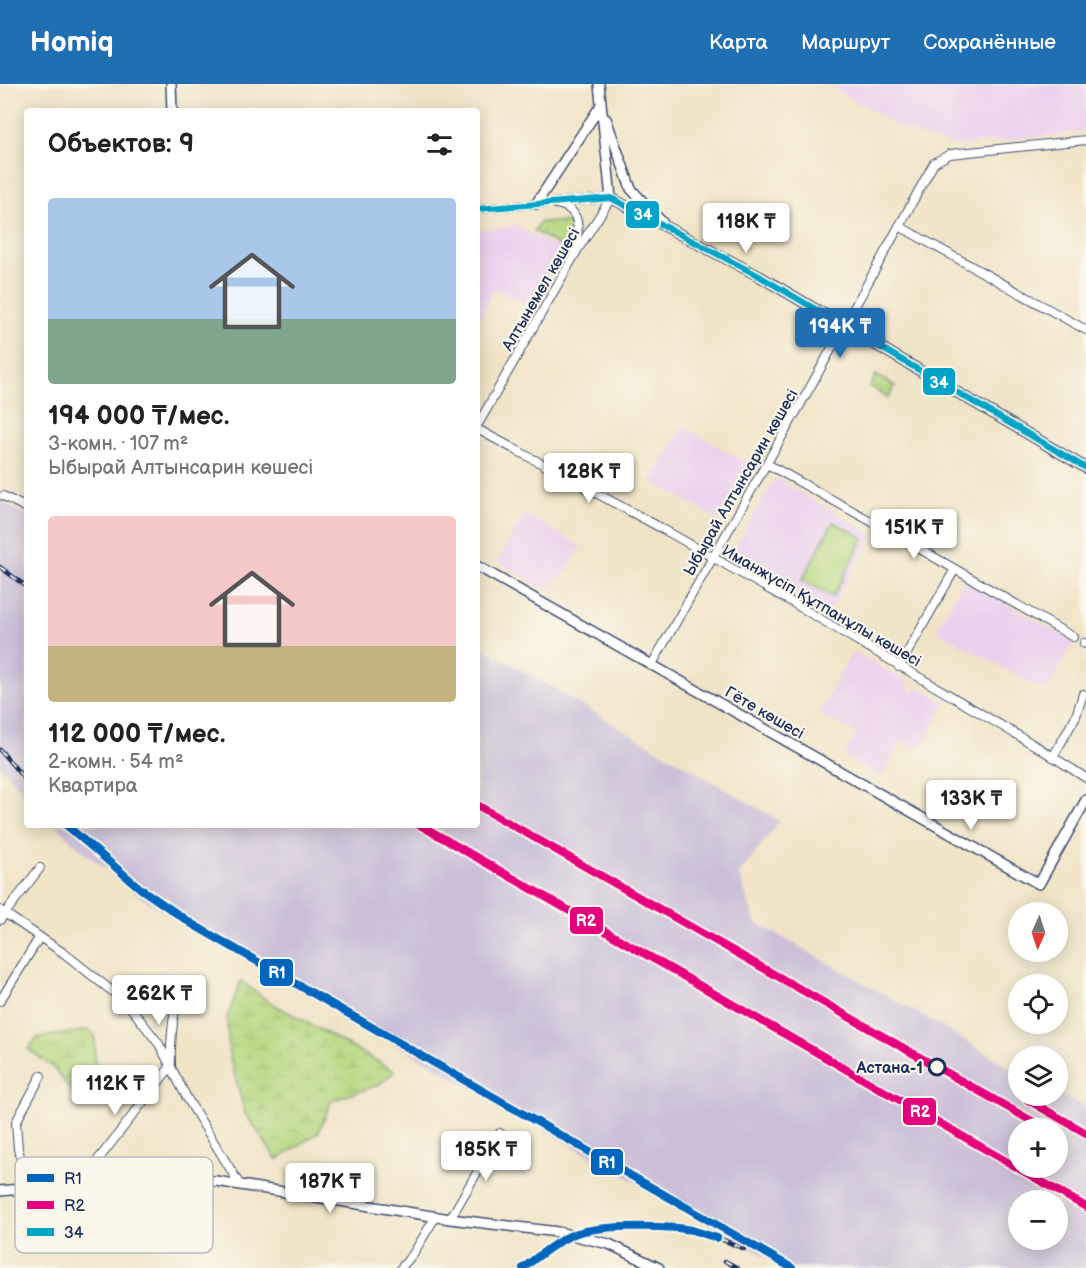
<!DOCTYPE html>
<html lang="ru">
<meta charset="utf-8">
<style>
:root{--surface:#fff;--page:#f6f6f6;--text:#222;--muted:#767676;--accent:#1f6fb2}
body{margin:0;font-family:"Balsamiq Sans",sans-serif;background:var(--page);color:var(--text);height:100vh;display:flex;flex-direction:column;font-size:22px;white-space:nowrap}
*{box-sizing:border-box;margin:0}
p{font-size:20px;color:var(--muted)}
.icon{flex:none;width:33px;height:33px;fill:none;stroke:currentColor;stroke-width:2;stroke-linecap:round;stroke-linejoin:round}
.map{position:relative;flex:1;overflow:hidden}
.details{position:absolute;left:24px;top:24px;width:456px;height:720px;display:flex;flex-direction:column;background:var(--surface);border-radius:6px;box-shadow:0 3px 15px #0003}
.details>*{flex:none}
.needle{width:39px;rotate:183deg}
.controls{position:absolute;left:1008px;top:818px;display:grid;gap:12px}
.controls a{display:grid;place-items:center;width:60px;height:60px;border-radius:50%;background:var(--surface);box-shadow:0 3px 15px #0003;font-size:30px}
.price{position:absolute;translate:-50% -51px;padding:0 14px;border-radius:6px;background:#fff;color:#222;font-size:20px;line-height:39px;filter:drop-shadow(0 2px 3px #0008)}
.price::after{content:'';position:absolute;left:50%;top:36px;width:18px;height:14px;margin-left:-9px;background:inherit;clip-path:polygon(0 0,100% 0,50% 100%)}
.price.selected{background:var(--accent);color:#fff}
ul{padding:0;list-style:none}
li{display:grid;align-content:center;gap:12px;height:318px;padding:0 24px}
li span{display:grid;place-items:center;height:186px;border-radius:6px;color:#555}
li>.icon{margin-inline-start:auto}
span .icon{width:108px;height:108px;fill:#fffc;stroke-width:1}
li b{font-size:26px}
h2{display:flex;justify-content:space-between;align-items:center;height:72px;padding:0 24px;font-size:26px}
header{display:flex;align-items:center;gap:36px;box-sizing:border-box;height:84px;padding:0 30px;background:var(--accent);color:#fff}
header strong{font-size:28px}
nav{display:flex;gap:33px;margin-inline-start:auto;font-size:21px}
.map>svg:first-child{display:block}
</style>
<header>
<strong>Homiq</strong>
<nav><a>Карта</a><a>Маршрут</a><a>Сохранённые</a></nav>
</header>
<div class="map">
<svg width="1086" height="1184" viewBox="0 0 1086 1184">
<defs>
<pattern id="grass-dots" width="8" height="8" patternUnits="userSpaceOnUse" patternTransform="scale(1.5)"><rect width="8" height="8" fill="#b6d77f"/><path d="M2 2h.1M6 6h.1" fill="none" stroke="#9cb970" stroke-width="1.8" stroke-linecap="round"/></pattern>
<pattern id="wetland-marsh" width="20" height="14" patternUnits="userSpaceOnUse" patternTransform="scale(1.5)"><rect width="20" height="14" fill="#b6d77f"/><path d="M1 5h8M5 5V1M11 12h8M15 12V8" fill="none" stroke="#9cb970"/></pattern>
<pattern id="park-crowns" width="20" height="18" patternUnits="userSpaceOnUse" patternTransform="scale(1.5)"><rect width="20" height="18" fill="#b6d77f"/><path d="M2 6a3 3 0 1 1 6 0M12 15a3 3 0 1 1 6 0" fill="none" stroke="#9cb970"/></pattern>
</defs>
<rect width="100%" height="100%" fill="#fbf7ec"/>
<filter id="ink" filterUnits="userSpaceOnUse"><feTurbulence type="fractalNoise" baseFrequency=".0167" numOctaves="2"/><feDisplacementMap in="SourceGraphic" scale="12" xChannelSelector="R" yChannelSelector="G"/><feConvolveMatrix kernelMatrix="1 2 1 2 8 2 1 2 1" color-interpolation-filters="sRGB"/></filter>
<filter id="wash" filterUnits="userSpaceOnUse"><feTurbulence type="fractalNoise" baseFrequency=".008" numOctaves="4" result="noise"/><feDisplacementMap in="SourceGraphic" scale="24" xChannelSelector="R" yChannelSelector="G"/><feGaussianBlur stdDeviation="1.35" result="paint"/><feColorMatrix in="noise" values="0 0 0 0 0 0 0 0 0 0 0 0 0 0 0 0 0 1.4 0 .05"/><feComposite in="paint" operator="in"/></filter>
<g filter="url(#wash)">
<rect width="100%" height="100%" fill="#f0e4c6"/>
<!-- built -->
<g fill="#ead1ed">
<path d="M826,0H1086V47L952,62L902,45Z"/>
<path d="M516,142L562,166L530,223L495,204L477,237V146Z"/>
<path d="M683,342L750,381L718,436L651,397Z"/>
<path d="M775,394L874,451L829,528L730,472Z"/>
<path d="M524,430L581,462L562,494L557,492L548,507L497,478Z"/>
<path d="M964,496L1074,558L1046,608L936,546Z"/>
<path d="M852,567L910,599L907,605L914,609L917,603L946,619L920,665L902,656L881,694L844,673L856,650L819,630Z"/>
</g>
<!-- railway -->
<g fill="#cabfd7" fill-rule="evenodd">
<path d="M0,417L27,432V710L0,682Z"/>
<path d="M477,560L780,737L739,790L755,838L918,929L1018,988V1011L1058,1010L1086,1023V1184H785L142,814L72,758L56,741H477ZM1018,1044H1058V1083H1018ZM1018,1116H1058V1155H1018Z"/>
</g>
<!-- grass -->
<path fill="url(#grass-dots)" stroke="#68836e" stroke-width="1.5" d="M540,138H566L570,142L575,141L577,152L566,166L534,147Z"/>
<!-- wetland -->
<g fill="url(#wetland-marsh)" stroke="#68836e" stroke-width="1.5">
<path d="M241,897L268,917L395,987L378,1001L331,1017L319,1048L277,1076L245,1029L229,970L227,933Z"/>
<path d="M89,946L95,951V989L70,1002L72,1009L54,984L28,965L37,954Z"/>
</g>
<!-- park -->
<path fill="url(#park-crowns)" stroke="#68836e" stroke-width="1.5" d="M876,291L895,302L888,313L870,303Z"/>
<!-- pitch -->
<path fill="#b6d77f" stroke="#68836e" stroke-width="1.5" d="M833,438L864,454L833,513L802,496Z"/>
</g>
<g filter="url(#ink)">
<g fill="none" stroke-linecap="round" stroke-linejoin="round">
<defs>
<g id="minor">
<path d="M555,120C581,123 581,146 573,166"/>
<path d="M477,125L611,114"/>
<path d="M899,142L1086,246"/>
<path d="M477,342L578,165L611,114"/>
<path d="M477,345L663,445L795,520L1036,662L1086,694"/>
<path d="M767,380L887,446L1073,553"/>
<path d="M3,412L27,424"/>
<path d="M1084,559L1086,560"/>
<path d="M651,582L812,300L934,79L950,70L1086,56"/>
<path d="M899,583L955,485"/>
<path d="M1053,673L1076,632L1083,610"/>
<path d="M0,826L65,870L127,919L159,960L187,1014L240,1101"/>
<path d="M0,836L40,784"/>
<path d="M0,917L39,854"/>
<path d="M41,992L16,1038L18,1065L22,1079L48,1101"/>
<path d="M80,1099L171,982C170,955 173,931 179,904"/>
<path d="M450,1135L500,1049"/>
<path d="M401,1184L413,1170L436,1132"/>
</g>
<g id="major">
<path d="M171,0L172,27"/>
<path d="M599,0L611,114L759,192L1086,384"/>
<path d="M606,35L631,105L663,139"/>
<path d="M536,120L601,21"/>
<path d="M477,482L1039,800L1086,716"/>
<path d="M0,1107L80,1099L216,1097L450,1135L558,1148L609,1160L659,1184"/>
</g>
</defs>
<!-- minor casing -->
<use href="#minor" stroke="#3b4a6e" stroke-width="10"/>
<!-- major casing -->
<use href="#major" stroke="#3b4a6e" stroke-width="12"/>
<!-- minor -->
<use href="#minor" stroke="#fff" stroke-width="8"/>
<!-- major -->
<use href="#major" stroke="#fff" stroke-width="9"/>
<defs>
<g id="rail">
<path d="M0,483L27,503"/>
<path d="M0,666L27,698"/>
<path d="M66,741L141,805L192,840L792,1184"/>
<path d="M420,741L1086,1123"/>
<path d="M725,1177L738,1184"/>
<path d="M523,1184C539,1172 554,1159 573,1151C589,1144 606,1145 623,1144C673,1142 697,1143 744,1165"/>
</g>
</defs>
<!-- rail casing -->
<use href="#rail" stroke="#1b2f5e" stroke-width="4.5"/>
<!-- rail -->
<use href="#rail" stroke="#fbf7ec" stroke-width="2" stroke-dasharray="7" stroke-linecap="butt"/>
<defs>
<path id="bus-1" d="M477,125L611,114L759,192L1086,384"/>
</defs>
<!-- bus-1 casing -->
<use href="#bus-1" stroke="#fbf7ec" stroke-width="10"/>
<!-- bus-1 -->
<use href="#bus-1" stroke="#01a3c8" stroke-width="6"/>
<defs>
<g id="rail-1">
<path d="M66,741L141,805L192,840L792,1184"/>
<path d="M523,1184C539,1172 555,1158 574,1150C599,1141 650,1142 678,1144L692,1146L717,1154"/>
</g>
<g id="rail-2">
<path d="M477,721L1044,1044"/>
<path d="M420,741L1086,1123"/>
<path d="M1028,1016L1086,1049"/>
</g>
</defs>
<!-- rail-1 casing -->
<use href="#rail-1" stroke="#fbf7ec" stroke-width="12"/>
<!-- rail-2 casing -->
<use href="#rail-2" stroke="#fbf7ec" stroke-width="12"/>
<!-- rail-1 -->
<use href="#rail-1" stroke="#0065bd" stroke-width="8"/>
<!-- rail-2 -->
<use href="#rail-2" stroke="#e5007d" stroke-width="8"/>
</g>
</g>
<!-- markers -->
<circle fill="#fbf7ec" stroke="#1b2f5e" stroke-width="3" cx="937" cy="983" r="8"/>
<g text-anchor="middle" stroke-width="4.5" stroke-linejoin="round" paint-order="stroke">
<!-- street labels -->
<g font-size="16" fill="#1b2f5e" stroke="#fbf7ec">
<text transform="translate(540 205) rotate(-60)" y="6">Алтынемел көшесі</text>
<text transform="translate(740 398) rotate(-60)" y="6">Ыбырай Алтынсарин көшесі</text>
<text transform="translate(822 521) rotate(30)" y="6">Иманжүсіп Құтпанұлы көшесі</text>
<text transform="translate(765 628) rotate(30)" y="6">Гёте көшесі</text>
</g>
<!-- stop labels -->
<g font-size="16" font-weight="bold" fill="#1b2f5e" stroke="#fbf7ec" text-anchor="end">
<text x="923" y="989">Астана-1</text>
</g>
</g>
<!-- legend -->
<rect x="15" y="1073" width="198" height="96" rx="9" fill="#fbf7ec" stroke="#b8bbc1" stroke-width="1.5"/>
<rect x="27" y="1090" width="27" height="8" fill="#0065bd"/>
<rect x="27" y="1117" width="27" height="8" fill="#e5007d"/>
<rect x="27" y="1144" width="27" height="8" fill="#01a3c8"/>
<g font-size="16" fill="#1b2f5e">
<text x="64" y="1100">R1</text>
<text x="64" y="1127">R2</text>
<text x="64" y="1154">34</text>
</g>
<g stroke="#fbf7ec" stroke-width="2">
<rect x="625" y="116" width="35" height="29" rx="6" fill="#01a3c8"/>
<rect x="922" y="283" width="34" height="29" rx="6" fill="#01a3c8"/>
<rect x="569" y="822" width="35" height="29" rx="6" fill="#e5007d"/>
<rect x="259" y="874" width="35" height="29" rx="6" fill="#0065bd"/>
<rect x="902" y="1013" width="35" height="29" rx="6" fill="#e5007d"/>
<rect x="590" y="1064" width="34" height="28" rx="6" fill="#0065bd"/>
</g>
<g font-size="16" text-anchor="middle" font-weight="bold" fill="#fff">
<text x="643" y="136">34</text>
<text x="939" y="304">34</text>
<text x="586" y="842">R2</text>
<text x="277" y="894">R1</text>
<text x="920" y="1033">R2</text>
<text x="607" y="1084">R1</text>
</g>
</svg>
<div class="controls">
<a><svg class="needle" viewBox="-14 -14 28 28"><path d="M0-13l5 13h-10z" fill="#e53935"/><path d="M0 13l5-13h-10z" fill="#767676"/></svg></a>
<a><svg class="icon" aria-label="locate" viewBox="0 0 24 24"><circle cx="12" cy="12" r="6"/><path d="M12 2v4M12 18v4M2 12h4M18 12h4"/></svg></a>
<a><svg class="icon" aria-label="layers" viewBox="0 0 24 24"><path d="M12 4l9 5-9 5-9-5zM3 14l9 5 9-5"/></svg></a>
<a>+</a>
<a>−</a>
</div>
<b class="price" style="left:746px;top:170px">118K ₸</b>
<b class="price selected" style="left:840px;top:275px">194K ₸</b>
<b class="price" style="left:589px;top:420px">128K ₸</b>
<b class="price" style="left:914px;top:476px">151K ₸</b>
<b class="price" style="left:971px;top:747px">133K ₸</b>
<b class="price" style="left:159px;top:942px">262K ₸</b>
<b class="price" style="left:115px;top:1032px">112K ₸</b>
<b class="price" style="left:486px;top:1098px">185K ₸</b>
<b class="price" style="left:330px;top:1130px">187K ₸</b>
<section class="details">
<h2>Объектов: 9<svg class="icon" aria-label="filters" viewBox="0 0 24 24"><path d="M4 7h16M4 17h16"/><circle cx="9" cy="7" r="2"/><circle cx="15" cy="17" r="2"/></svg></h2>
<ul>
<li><span style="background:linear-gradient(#a9c7e8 65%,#7fa58c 0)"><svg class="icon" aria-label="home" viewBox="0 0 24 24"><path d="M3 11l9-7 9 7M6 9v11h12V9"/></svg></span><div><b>194 000 ₸/мес.</b><p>3-комн. · 107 m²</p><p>Ыбырай Алтынсарин көшесі</p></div></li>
<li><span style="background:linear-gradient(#f6c9c9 70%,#c2b280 0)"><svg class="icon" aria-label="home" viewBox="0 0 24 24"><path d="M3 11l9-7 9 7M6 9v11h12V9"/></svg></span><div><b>112 000 ₸/мес.</b><p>2-комн. · 54 m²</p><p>Квартира</p></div></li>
</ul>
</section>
</div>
